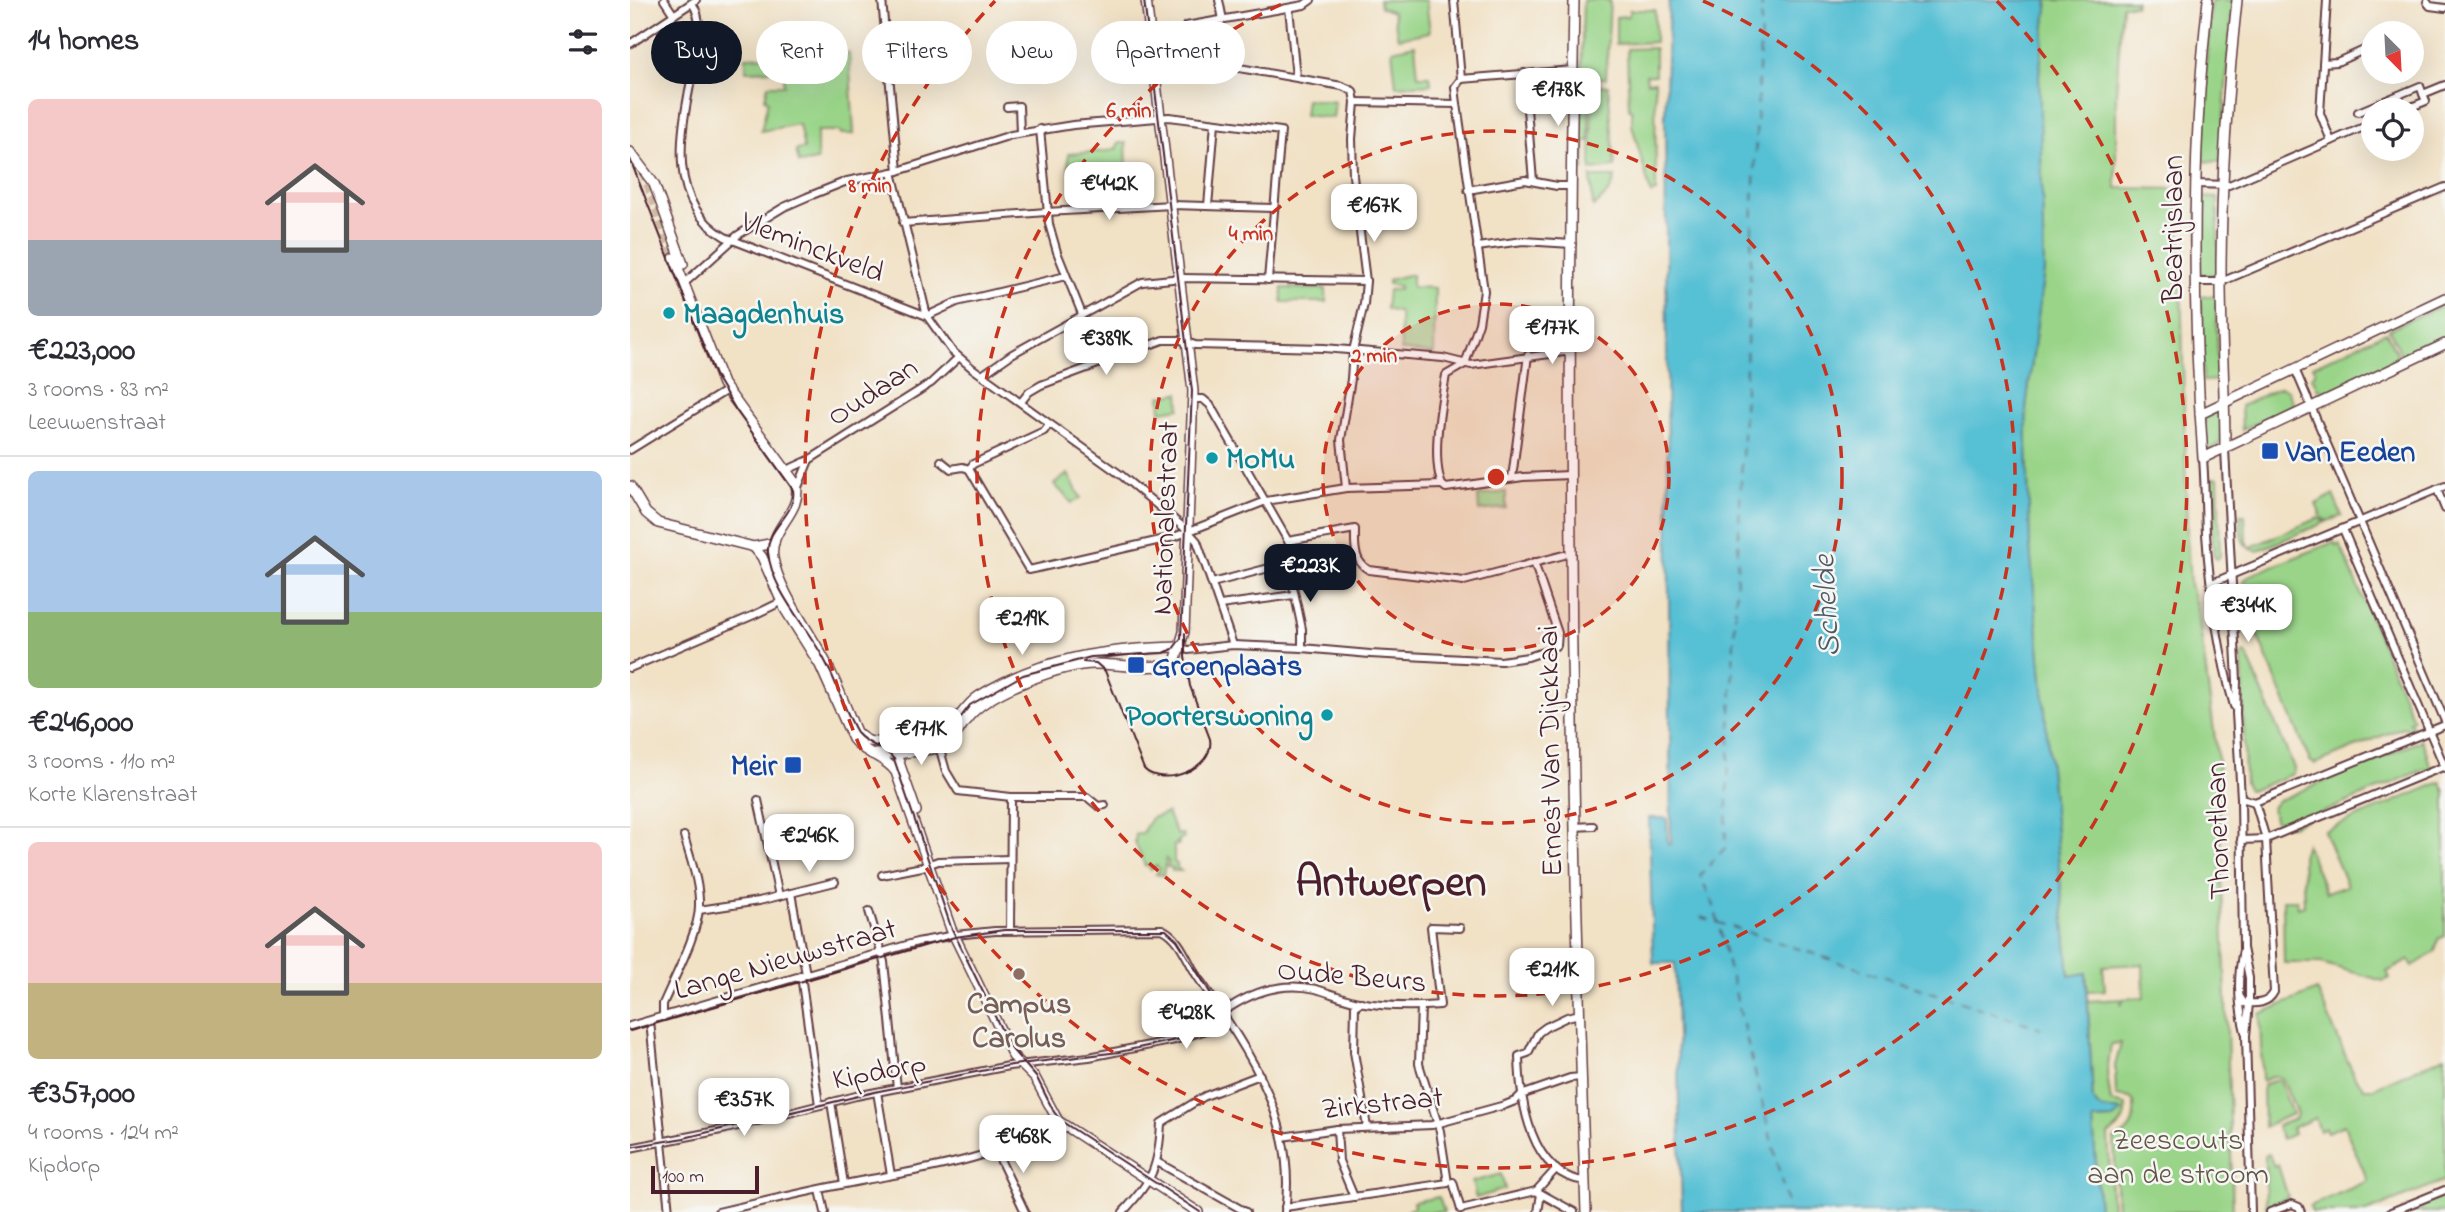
<!DOCTYPE html>
<meta charset="utf-8">
<style>
:root{--surface:#fff;--page:#f2f2f3;--text:#2b2b33;--muted:#7c7c81;--line:#e1e1e2;--accent:#111827}
body{margin:0;font-family:"Indie Flower",sans-serif;background:var(--page);color:var(--text);height:100vh;display:flex;flex-direction:column;font-size:26px;white-space:nowrap}
*{box-sizing:border-box;margin:0}
p{font-size:23px;color:var(--muted)}
.icon{flex:none;width:38px;height:38px;fill:none;stroke:currentColor;stroke-width:2;stroke-linecap:round;stroke-linejoin:round}
.map{position:relative;flex:1;overflow:hidden}
.sheet{display:flex;flex-direction:column;background:var(--surface);width:630px}
.sheet>*{flex:none}
.banner{position:absolute;left:21px;top:21px;width:665px;height:63px;display:flex;gap:14px}
.needle{width:46px;rotate:156deg}
.tools{position:absolute;left:1731px;top:21px;display:grid;gap:14px}
.tools a{display:grid;place-items:center;width:63px;height:63px;border-radius:50%;background:var(--surface);box-shadow:0 7px 28px #0002;font-size:35px}
.scale{position:absolute;left:21px;bottom:18px;width:108px;box-sizing:border-box;padding-left:7px;border:4px solid #4a1f2b;border-top:0;font-size:19px;line-height:24px;white-space:nowrap;color:#4a1f2b;-webkit-text-stroke:5px #f6f6f2;paint-order:stroke}
.price{position:absolute;translate:-50% -60px;padding:0 16px;border-radius:14px;background:#fff;color:#222;font-size:23px;line-height:46px;filter:drop-shadow(0 2px 4px #0008)}
.price::after{content:'';position:absolute;left:50%;top:42px;width:21px;height:16px;margin-left:-10px;background:inherit;clip-path:polygon(0 0,100% 0,50% 100%)}
.price.active{background:var(--accent);color:#fff}
ul{padding:0;list-style:none}
li{display:grid;align-content:center;gap:14px;height:371px;padding:0 28px}
li+li{border-top:2px solid var(--line)}
li span{display:grid;place-items:center;height:217px;border-radius:10px;color:#555}
li>.icon{margin-inline-start:auto}
span .icon{width:126px;height:126px;fill:#fffc;stroke-width:1}
li b{font-size:30px}
h2{display:flex;justify-content:space-between;align-items:center;height:84px;padding:0 28px;font-size:30px}
.tag{padding:0 24px;border-radius:32px;background:var(--surface);box-shadow:0 7px 28px #0002;font-size:24px;line-height:63px}
.tag.active{background:var(--accent);color:#fff}
main{display:flex;flex:1;min-height:0}
.map>svg:first-child{display:block}
</style>
<main>
<section class="sheet">
<h2>14 homes<svg class="icon" aria-label="filters" viewBox="0 0 24 24"><path d="M4 7h16M4 17h16"/><circle cx="9" cy="7" r="2"/><circle cx="15" cy="17" r="2"/></svg></h2>
<ul>
<li><span style="background:linear-gradient(#f6c9c9 65%,#9aa5b1 0)"><svg class="icon" aria-label="home" viewBox="0 0 24 24"><path d="M3 11l9-7 9 7M6 9v11h12V9"/></svg></span><div><b>€223,000</b><p>3 rooms · 83 m²</p><p>Leeuwenstraat</p></div></li>
<li><span style="background:linear-gradient(#a9c7e8 65%,#8fb573 0)"><svg class="icon" aria-label="home" viewBox="0 0 24 24"><path d="M3 11l9-7 9 7M6 9v11h12V9"/></svg></span><div><b>€246,000</b><p>3 rooms · 110 m²</p><p>Korte Klarenstraat</p></div></li>
<li><span style="background:linear-gradient(#f6c9c9 65%,#c2b280 0)"><svg class="icon" aria-label="home" viewBox="0 0 24 24"><path d="M3 11l9-7 9 7M6 9v11h12V9"/></svg></span><div><b>€357,000</b><p>4 rooms · 124 m²</p><p>Kipdorp</p></div></li>
</ul>
</section>
<div class="map">
<svg width="1815" height="1212" viewBox="0 0 1815 1212">
<rect width="100%" height="100%" fill="#f6f6f2"/>
<filter id="ink" filterUnits="userSpaceOnUse"><feTurbulence type="fractalNoise" baseFrequency=".0143" numOctaves="2"/><feDisplacementMap in="SourceGraphic" scale="14" xChannelSelector="R" yChannelSelector="G"/><feConvolveMatrix kernelMatrix="1 2 1 2 8 2 1 2 1" color-interpolation-filters="sRGB"/></filter>
<filter id="wash" filterUnits="userSpaceOnUse"><feTurbulence type="fractalNoise" baseFrequency=".00686" numOctaves="4" result="noise"/><feDisplacementMap in="SourceGraphic" scale="28" xChannelSelector="R" yChannelSelector="G"/><feGaussianBlur stdDeviation="1.57" result="paint"/><feColorMatrix in="noise" values="0 0 0 0 0 0 0 0 0 0 0 0 0 0 0 0 0 1.4 0 .05"/><feComposite in="paint" operator="in"/></filter>
<g filter="url(#wash)">
<rect width="100%" height="100%" fill="#f1e1c5"/>
<!-- green -->
<g fill="#99d488" stroke="#727a5a" stroke-width="2">
<path d="M749,0H796L800,32L768,38L763,12L750,7Z"/>
<path d="M953,0H980L976,78L951,79Z"/>
<path d="M1418,0H1506L1505,5H1492L1486,93V188L1549,189L1557,536L1560,585L1568,612L1588,761L1603,1212H1489L1487,1210L1484,1139C1503,1133 1505,1121 1504,1102L1500,1098L1486,1096L1485,1066L1491,1043L1481,1044L1477,1073L1481,1102L1496,1105C1495,1121 1492,1126 1478,1135L1482,1212H1469L1463,1120L1483,1119L1491,1111L1471,1109L1463,1101L1458,1001L1492,999L1491,1006L1493,999L1514,997L1513,964L1473,966L1475,990L1458,991L1456,974L1439,976L1400,547L1396,408L1414,270L1409,75Z"/>
<path d="M1581,0H1603L1590,162L1569,161Z"/>
<path d="M999,10H1025V42L986,44V17L999,16Z"/>
<path d="M409,37L411,50L386,53L384,40Z"/>
<path d="M785,45L788,76H800L801,84L766,86L762,50Z"/>
<path d="M1025,48V75H1016L1017,82L1025,81L1026,192L1021,194L1002,125V110L999,109L997,49Z"/>
<path d="M219,53L224,134H211L210,131H187V160L169,163L166,150L174,149L169,124L131,131L138,101L135,99L138,85H154V54Z"/>
<path d="M144,56V70L116,71V57Z"/>
<path d="M951,85H959V141H955L954,169H951Z"/>
<path d="M962,85L978,86L985,167L961,170Z"/>
<path d="M676,99L705,102L703,118L674,115Z"/>
<path d="M488,143H496L497,169L480,170L481,186L463,187L462,170L439,171L438,154L478,151L487,148Z"/>
<path d="M961,177H985C982,191 974,198 963,207Z"/>
<path d="M1567,197L1588,198V270L1587,273L1582,276L1569,274Z"/>
<path d="M778,275H782V287L805,288L804,354L771,350L770,313L756,309L758,290H769V286L758,284V280Z"/>
<path d="M652,288L696,289V302H652Z"/>
<path d="M1588,296V302H1586L1588,377L1590,380L1573,381L1571,302H1568V297Z"/>
<path d="M1815,304V340L1773,359L1759,329Z"/>
<path d="M1756,332L1770,361L1697,395L1695,391L1688,389L1682,377L1685,371L1683,366Z"/>
<path d="M1650,387L1658,390L1664,405L1612,430L1611,406Z"/>
<path d="M549,393L550,408L531,411L530,396Z"/>
<path d="M1585,413L1590,414L1592,419L1591,443L1579,450L1577,449L1573,424L1577,416Z"/>
<path d="M438,474L451,498L442,503L424,484Z"/>
<path d="M1579,478H1588L1590,556L1587,559L1584,557Z"/>
<path d="M876,492V508L849,511L848,496Z"/>
<path d="M1703,495L1712,516L1698,521L1692,518L1686,504Z"/>
<path d="M1610,515H1615L1616,541L1619,548L1688,518L1696,522L1627,551C1608,547 1611,530 1610,515Z"/>
<path d="M1704,542L1706,546L1710,544L1783,719L1779,722L1789,733L1773,727L1685,764L1680,761L1610,594L1615,580L1620,575Z"/>
<path d="M1614,653L1617,655L1664,768L1663,774L1622,790H1619L1615,783L1612,657Z"/>
<path d="M1790,738L1795,748L1801,769L1797,771L1795,769L1661,826H1651L1644,820L1642,808L1647,801L1790,741Z"/>
<path d="M1811,782L1815,792V936L1808,939L1805,952L1783,966L1779,960L1757,972L1760,978L1753,981L1691,963H1654L1653,900H1667L1668,907L1674,905L1672,856L1676,844L1696,893L1717,886L1694,831Z"/>
<path d="M537,813L547,835L553,834L554,838L549,840V843L547,842L548,845H544V862L547,864V868L551,871H542L543,868L537,867L539,862L536,859L533,875L526,874L530,869L526,866L521,870L517,865L515,866L505,842L506,834L512,833L521,818Z"/>
<path d="M1687,990L1725,1078L1734,1088H1744L1815,1056V1180L1737,1212H1682L1680,1206L1738,1181L1714,1125L1697,1132L1695,1128L1690,1131L1685,1118L1662,1128L1664,1134L1652,1139L1647,1126L1665,1119L1667,1114L1652,1078L1644,1076L1632,1081L1630,1014Z"/>
<path d="M1646,1080L1650,1081L1662,1114L1634,1127L1633,1085Z"/>
<path d="M1639,1154L1644,1167L1648,1165L1658,1197L1636,1207L1635,1155Z"/>
<path d="M871,1174L875,1189L846,1198L842,1182Z"/>
<path d="M1815,1196V1212H1776Z"/>
<path d="M809,1197L814,1212H782L779,1209L784,1207L783,1202Z"/>
</g>
<!-- water -->
<path fill="#57c0d4" stroke="#507080" stroke-width="2" d="M1039,0H1418L1409,75L1414,270L1396,408L1400,547L1439,976L1456,973L1463,1101L1471,1109L1492,1111L1483,1119L1463,1120L1469,1212H1052L1045,963H1023L1019,818H1037L1038,844H1041L1035,116Z"/>
<g fill="none" stroke-linecap="round" stroke-linejoin="round">
<!-- ferry -->
<g stroke="#4f5766" stroke-width="2" stroke-dasharray="9 7" stroke-linecap="butt">
<path d="M1132,0L1095,848L1070,875L1084,906L1159,1212"/>
<path d="M1071,917L1411,1028"/>
</g>
</g>
</g>
<g filter="url(#ink)">
<g fill="none" stroke-linecap="round" stroke-linejoin="round">
<!-- secondary-tunnel -->
<path stroke="#d0baa6" stroke-width="9" stroke-dasharray="9 4.5" stroke-linecap="butt" d="M13,171L44,258"/>
<defs>
<g id="street">
<path d="M34,0L44,15"/>
<path d="M252,0L268,171"/>
<path d="M589,0L593,20"/>
<path d="M824,0L831,79L825,87L827,104L854,291L849,323L835,364"/>
<path d="M1697,0L1690,113L1701,141"/>
<path d="M1797,2L1800,6L1815,8"/>
<path d="M62,3C74,20 68,44 64,65C53,123 32,200 95,237L297,316"/>
<path d="M659,8L666,77"/>
<path d="M556,26L674,5L681,0"/>
<path d="M0,44L66,0"/>
<path d="M523,63L558,59L712,86L723,91L725,102L722,139L723,176L736,281L734,304L723,351L721,379L711,440L716,488"/>
<path d="M1693,63L1707,62L1743,46"/>
<path d="M894,73L903,181"/>
<path d="M831,79L943,70"/>
<path d="M725,102L827,104"/>
<path d="M377,107L389,106L390,133"/>
<path d="M1774,110L1796,101L1793,94L1815,85"/>
<path d="M1728,112L1790,86L1793,94"/>
<path d="M410,129L419,224L427,252L452,314"/>
<path d="M262,172L297,316L322,351L342,368L491,475L558,531L567,541L603,645"/>
<path d="M1566,184L1599,185L1743,123"/>
<path d="M838,190L895,180L927,186H942"/>
<path d="M578,206L585,123"/>
<path d="M273,223L416,212L542,205L643,208"/>
<path d="M847,247L893,241L942,244"/>
<path d="M58,280L108,235L154,207L177,197L217,181L268,171L381,135L443,125L539,117L651,131L638,280"/>
<path d="M1566,282H1591L1598,279L1815,187"/>
<path d="M297,316L327,302L436,276"/>
<path d="M1665,369L1815,721"/>
<path d="M352,375L382,354L512,282L552,278L736,281"/>
<path d="M564,399H573L580,405L658,541"/>
<path d="M391,402L399,392L411,385L533,340H551L565,345L694,348L813,358L841,365L941,351"/>
<path d="M1595,449L1607,681L1606,713L1611,798L1613,948L1619,978V1003L1616,1036L1621,1212"/>
<path d="M0,450L97,390"/>
<path d="M1573,458C1575,484 1575,509 1576,534C1580,591 1588,651 1604,706"/>
<path d="M311,461L321,469L333,467L339,469"/>
<path d="M339,469L399,570L544,537L636,501L716,488L812,485"/>
<path d="M339,469L343,464L414,431L419,424"/>
<path d="M157,470L179,460L301,383L328,358"/>
<path d="M882,478L898,355"/>
<path d="M812,485C801,457 811,404 816,375L835,364"/>
<path d="M812,485L816,488L893,477L940,475"/>
<path d="M168,487L179,460"/>
<path d="M1807,489L1815,509"/>
<path d="M1713,529L1815,768"/>
<path d="M725,554L666,555L658,541L725,529C725,545 723,561 739,570L834,581L934,555"/>
<path d="M904,562L928,633L927,645"/>
<path d="M582,583L658,563L672,629V648"/>
<path d="M1582,583L1815,486"/>
<path d="M590,605L664,595"/>
<path d="M549,647L558,650L603,645L672,648L740,654L871,661L898,657L919,650L927,645"/>
<path d="M0,668L124,615L155,600"/>
<path d="M309,746L316,771L328,791L381,797H457L468,806L475,805"/>
<path d="M1611,798L1625,802L1815,725"/>
<path d="M128,800L149,896"/>
<path d="M944,827L963,826"/>
<path d="M1611,840L1636,839L1815,766"/>
<path d="M252,875L292,867L308,861L380,859"/>
<path d="M161,893L176,974"/>
<path d="M69,910L129,901L205,882"/>
<path d="M239,911L254,962L267,1088"/>
<path d="M380,930L381,797"/>
<path d="M1613,950C1607,977 1608,1005 1615,1032"/>
<path d="M171,975L189,1105"/>
<path d="M1610,997L1614,1003C1626,1004 1638,1004 1644,992L1636,839L1625,802"/>
<path d="M731,1002L725,1006L724,1052L737,1127"/>
<path d="M593,1012C621,992 652,981 686,989C700,993 714,999 728,1002C756,1007 783,1007 810,1005L801,927L830,928"/>
<path d="M950,1014L937,1017L916,1027L908,1033L898,1053L889,1056C890,1100 900,1175 955,1181"/>
<path d="M33,1017V1004C44,978 69,932 69,906C70,883 60,858 54,836"/>
<path d="M20,1021L39,1212"/>
<path d="M0,1026L287,942L325,935L365,931L532,929C550,937 557,960 567,976C617,1049 668,1118 655,1212"/>
<path d="M247,1092L261,1175"/>
<path d="M201,1102L214,1184"/>
<path d="M707,1129L709,1161L724,1197"/>
<path d="M652,1137L707,1129L802,1125L875,1105L885,1101L891,1095L940,1078L952,1077"/>
<path d="M0,1148L96,1129L226,1096L379,1066L459,1057L545,1040L583,1028L590,1023L593,1012"/>
<path d="M366,1151L395,1212"/>
<path d="M527,1162L616,1212"/>
<path d="M823,1182L831,1210"/>
<path d="M190,1190L195,1212"/>
<path d="M906,1191L944,1212"/>
<path d="M906,1191L926,1169"/>
<path d="M655,1207L818,1183L810,1131L789,1064L791,1006"/>
<path d="M831,1209L906,1191"/>
<path d="M88,1212C135,1201 182,1190 230,1181C301,1168 365,1160 428,1121"/>
<path d="M493,1212C523,1180 529,1166 531,1123L575,1096L630,1075"/>
<path d="M908,1212L911,1194"/>
<path d="M1640,1212L1662,1204L1669,1207L1671,1212"/>
<path d="M1761,1212L1815,1190"/>
</g>
<g id="secondary">
<path d="M944,0C936,404 941,808 956,1212"/>
<path d="M1578,0C1561,152 1562,306 1573,458L1815,344"/>
<path d="M0,152L24,184L53,264"/>
<path d="M44,258L93,384L166,484C173,513 138,528 143,558C148,590 181,633 196,663C208,685 216,709 226,732C230,736 233,739 239,741C250,744 297,740 308,737C322,732 333,706 349,696C412,657 477,649 549,647"/>
<path d="M1570,414L1815,298"/>
<path d="M1595,449C1595,392 1591,335 1591,278C1591,185 1597,92 1607,0"/>
<path d="M0,486L16,513L28,523L124,547L144,543"/>
<path d="M124,547L132,557L155,609L190,665L223,739C234,754 255,756 266,772L321,929L383,1056L405,1078L428,1121L568,1212"/>
<path d="M265,751L286,811"/>
<path d="M242,754H267L315,747C326,738 331,724 342,713C365,690 432,664 465,664C485,664 529,671 545,662L554,632L563,391L516,0"/>
</g>
</defs>
<!-- street casing -->
<use href="#street" stroke="#633c42" stroke-width="10"/>
<!-- secondary casing -->
<use href="#secondary" stroke="#633c42" stroke-width="12"/>
<!-- street -->
<use href="#street" stroke="#fff" stroke-width="6"/>
<!-- secondary -->
<use href="#secondary" stroke="#fff" stroke-width="9"/>
<!-- tram -->
<g stroke="#4a1f2b" stroke-width="2">
<path d="M0,159L85,375L106,410L163,490C167,515 136,527 138,552C142,592 178,627 195,661C208,684 214,711 228,734C238,746 254,746 264,759L321,927L380,1047L407,1078L424,1112L431,1121L570,1212"/>
<path d="M453,662L466,663L475,671L514,769C532,788 585,769 580,739L560,686L555,657V633"/>
<path d="M247,745L268,747L308,741L319,733L340,705L393,675L461,657L534,653L543,649L551,638L562,391L514,0"/>
<path d="M0,1031L325,937L374,930H536L547,940L588,1005L590,1016L586,1027L555,1038L489,1052L382,1065L249,1091L54,1138L0,1147"/>
</g>
</g>
</g>
<!-- distance rings -->
<circle cx="866" cy="477" r="173" fill="#c8321e" fill-opacity=".12"/>
<g fill="none" stroke="#c8321e" stroke-width="3.5" stroke-dasharray="12 9">
<circle cx="866" cy="477" r="173"/>
<circle cx="866" cy="477" r="346"/>
<path d="M1073 1A519 519 0 1 1 659 1"/>
<path d="M1367 1A691 691 0 1 1 365 1"/>
</g>
<!-- markers -->
<g fill="#0f9aa8" stroke="#f6f6f2" stroke-width="2.5">
<circle cx="39" cy="313" r="7"/>
<circle cx="582" cy="458" r="7"/>
<circle cx="697" cy="715" r="7"/>
</g>
<g fill="#1a4fb4" stroke="#f6f6f2" stroke-width="2.5">
<rect x="1631" y="442" width="18" height="18" rx="3.5"/>
<rect x="497" y="656" width="18" height="18" rx="3.5"/>
<rect x="154" y="756" width="18" height="18" rx="3.5"/>
</g>
<circle fill="#8d6e63" stroke="#f6f6f2" stroke-width="2.5" cx="389" cy="974" r="7"/>
<g text-anchor="middle" stroke-width="5" stroke-linejoin="round" paint-order="stroke">
<!-- street labels -->
<g font-size="30" fill="#4a1f2b" stroke="#f6f6f2">
<text transform="translate(1542 229) rotate(-90)" y="10">Beatrijslaan</text>
<text transform="translate(183 246) rotate(21)" y="10">Vleminckveld</text>
<text transform="translate(242 391) rotate(-33)" y="10">Oudaan</text>
<text transform="translate(534 518) rotate(-88)" y="10">Nationalestraat</text>
<text transform="translate(919 751) rotate(-91)" y="10">Ernest Van Dijckkaai</text>
<text transform="translate(1587 831) rotate(-92)" y="10">Thonetlaan</text>
<text transform="translate(155 958) rotate(-16)" y="10">Lange Nieuwstraat</text>
<text transform="translate(722 975) rotate(5)" y="10">Oude Beurs</text>
<text transform="translate(249 1070) rotate(-11)" y="10">Kipdorp</text>
<text transform="translate(752 1102) rotate(-6)" y="10">Zirkstraat</text>
</g>
<!-- culture labels -->
<g font-size="30" font-weight="bold" fill="#0d838f" stroke="#f6f6f2" text-anchor="start">
<text x="53" y="323">Maagdenhuis</text>
<text x="596" y="468">MoMu</text>
<text x="683" y="725" text-anchor="end">Poorterswoning</text>
</g>
<!-- transit labels -->
<g font-size="30" font-weight="bold" fill="#164399" stroke="#f6f6f2" text-anchor="start">
<text x="1656" y="461">Van Eeden</text>
<text x="522" y="675">Groenplaats</text>
<text x="147" y="775" text-anchor="end">Meir</text>
</g>
<!-- education labels -->
<g font-size="30" font-weight="bold" fill="#785e54" stroke="#f6f6f2">
<text x="389" y="1013">Campus<tspan x="389" dy="34">Carolus</tspan></text>
</g>
<!-- park labels -->
<g font-size="30" fill="#625547" stroke="#f6f6f2">
<text x="1548" y="1149">Zeescouts<tspan x="1548" dy="34">aan de stroom</tspan></text>
</g>
<!-- water labels -->
<g font-size="32" font-style="italic" fill="#4f5766" stroke="#f6f6f2">
<text transform="translate(1195 606) rotate(-93)" y="11">Schelde</text>
</g>
<!-- town labels -->
<g font-size="44" font-weight="bold" fill="#4a1f2b" stroke="#f6f6f2">
<text x="761" y="895">Antwerpen</text>
</g>
</g>
<circle cx="866" cy="477" r="10" fill="#c8321e" stroke="#f6f6f2" stroke-width="3.5"/>
<g font-size="21" text-anchor="middle" font-weight="bold" fill="#c8321e" stroke="#f6f6f2" stroke-width="5" stroke-linejoin="round" paint-order="stroke">
<text x="499" y="117">6 min</text>
<text x="240" y="192">8 min</text>
<text x="621" y="240">4 min</text>
<text x="744" y="362">2 min</text>
</g>
</svg>
<div class="tools">
<a><svg class="needle" viewBox="-14 -14 28 28"><path d="M0-13l5 13h-10z" fill="#e53935"/><path d="M0 13l5-13h-10z" fill="#7c7c81"/></svg></a>
<a><svg class="icon" aria-label="locate" viewBox="0 0 24 24"><circle cx="12" cy="12" r="6"/><path d="M12 2v4M12 18v4M2 12h4M18 12h4"/></svg></a>
</div>
<div class="scale">100 m</div>
<b class="price" style="left:928px;top:128px">€178K</b>
<b class="price" style="left:479px;top:222px">€442K</b>
<b class="price" style="left:744px;top:244px">€167K</b>
<b class="price" style="left:922px;top:366px">€177K</b>
<b class="price" style="left:476px;top:377px">€389K</b>
<b class="price active" style="left:680px;top:604px">€223K</b>
<b class="price" style="left:1618px;top:644px">€344K</b>
<b class="price" style="left:392px;top:657px">€219K</b>
<b class="price" style="left:291px;top:767px">€171K</b>
<b class="price" style="left:179px;top:874px">€246K</b>
<b class="price" style="left:922px;top:1008px">€211K</b>
<b class="price" style="left:556px;top:1051px">€428K</b>
<b class="price" style="left:114px;top:1138px">€357K</b>
<b class="price" style="left:393px;top:1175px">€468K</b>
<div class="banner">
<a class="tag active">Buy</a>
<a class="tag">Rent</a>
<a class="tag">Filters</a>
<a class="tag">New</a>
<a class="tag">Apartment</a>
</div>
</div>
</main>
